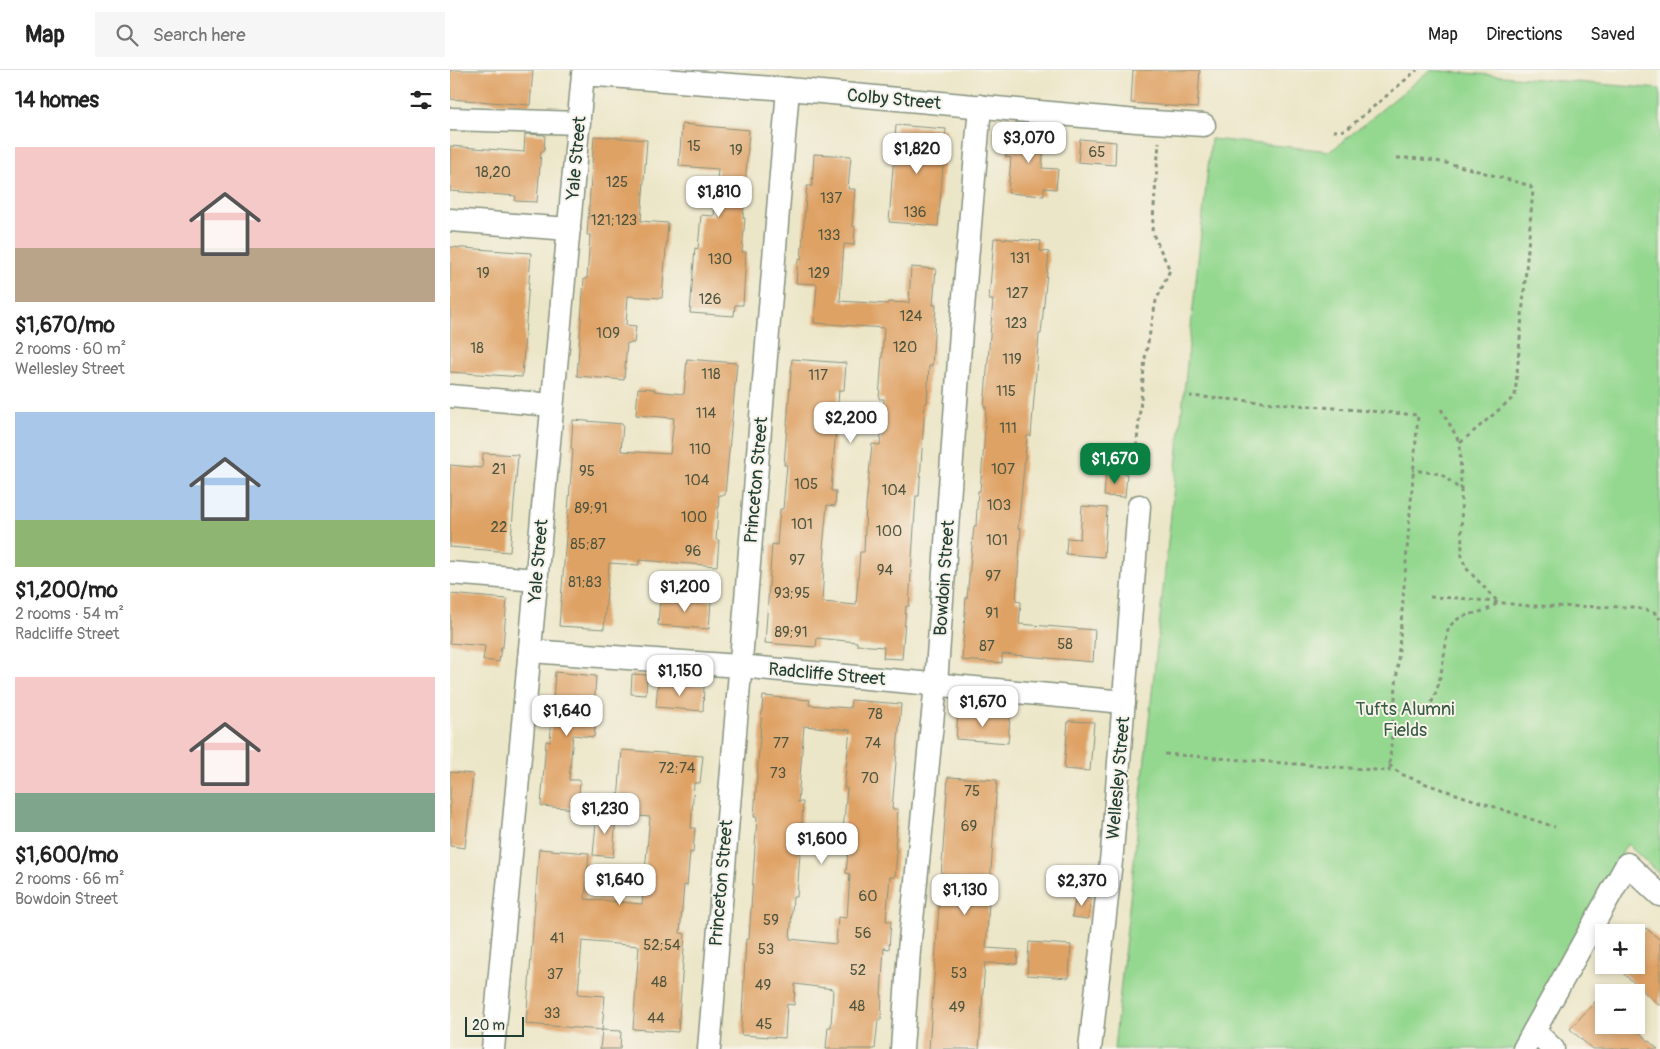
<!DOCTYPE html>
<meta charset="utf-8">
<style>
:root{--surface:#fff;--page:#f6f6f6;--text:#222;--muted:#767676;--line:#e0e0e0;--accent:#0b8043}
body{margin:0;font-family:Pangolin,sans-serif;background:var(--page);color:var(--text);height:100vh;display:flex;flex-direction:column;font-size:19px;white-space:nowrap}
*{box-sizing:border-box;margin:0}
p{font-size:16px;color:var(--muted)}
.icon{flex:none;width:28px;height:28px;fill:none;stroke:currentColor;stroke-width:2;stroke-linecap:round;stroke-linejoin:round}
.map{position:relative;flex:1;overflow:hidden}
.details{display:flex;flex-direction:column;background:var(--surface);width:450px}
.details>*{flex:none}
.buttons{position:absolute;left:1145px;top:854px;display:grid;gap:10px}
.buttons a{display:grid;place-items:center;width:50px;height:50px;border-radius:0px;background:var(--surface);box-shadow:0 2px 8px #0003;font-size:25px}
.scale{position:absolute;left:15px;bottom:12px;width:59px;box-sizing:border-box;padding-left:5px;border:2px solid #1f3d34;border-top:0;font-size:14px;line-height:18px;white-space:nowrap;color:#1f3d34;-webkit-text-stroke:4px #f7f3e8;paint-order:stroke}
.price{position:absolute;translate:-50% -42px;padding:0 11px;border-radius:10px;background:#fff;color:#222;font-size:16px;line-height:32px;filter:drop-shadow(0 1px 2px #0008)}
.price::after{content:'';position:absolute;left:50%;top:30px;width:15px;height:11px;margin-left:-8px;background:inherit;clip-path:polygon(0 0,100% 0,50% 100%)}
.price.active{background:var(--accent);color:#fff}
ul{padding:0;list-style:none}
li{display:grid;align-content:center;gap:10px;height:265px;padding:0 15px}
li span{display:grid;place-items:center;height:155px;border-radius:0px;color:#555}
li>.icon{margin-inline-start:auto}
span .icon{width:90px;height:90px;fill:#fffc;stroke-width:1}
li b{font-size:21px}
h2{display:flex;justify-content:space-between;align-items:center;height:60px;padding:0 15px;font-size:21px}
header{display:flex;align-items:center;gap:30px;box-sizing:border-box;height:70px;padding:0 25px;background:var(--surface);border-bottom:1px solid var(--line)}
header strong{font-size:24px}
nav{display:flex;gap:28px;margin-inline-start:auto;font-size:18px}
.search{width:350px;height:45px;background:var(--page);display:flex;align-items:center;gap:12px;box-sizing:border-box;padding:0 18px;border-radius:0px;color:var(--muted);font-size:19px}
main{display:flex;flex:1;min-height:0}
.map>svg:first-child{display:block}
</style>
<header>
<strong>Map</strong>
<div class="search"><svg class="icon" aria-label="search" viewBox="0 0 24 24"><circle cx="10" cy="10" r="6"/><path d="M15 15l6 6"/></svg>Search here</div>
<nav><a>Map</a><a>Directions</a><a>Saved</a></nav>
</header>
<main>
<section class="details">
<h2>14 homes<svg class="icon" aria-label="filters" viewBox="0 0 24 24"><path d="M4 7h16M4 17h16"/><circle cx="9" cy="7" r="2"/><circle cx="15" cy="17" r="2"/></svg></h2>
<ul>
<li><span style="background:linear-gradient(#f6c9c9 65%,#b9a48a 0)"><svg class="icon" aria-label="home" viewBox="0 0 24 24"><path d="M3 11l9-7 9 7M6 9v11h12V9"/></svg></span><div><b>$1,670/mo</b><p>2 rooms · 60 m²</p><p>Wellesley Street</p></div></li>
<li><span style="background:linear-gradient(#a9c7e8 70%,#8fb573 0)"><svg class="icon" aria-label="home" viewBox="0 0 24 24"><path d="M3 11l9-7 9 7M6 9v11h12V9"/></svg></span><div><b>$1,200/mo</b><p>2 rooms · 54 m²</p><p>Radcliffe Street</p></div></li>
<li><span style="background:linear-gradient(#f6c9c9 75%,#7fa58c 0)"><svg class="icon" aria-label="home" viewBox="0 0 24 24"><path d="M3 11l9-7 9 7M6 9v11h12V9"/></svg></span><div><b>$1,600/mo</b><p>2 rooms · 66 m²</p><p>Bowdoin Street</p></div></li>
</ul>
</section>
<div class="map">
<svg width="1210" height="979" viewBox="0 0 1210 979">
<rect width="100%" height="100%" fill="#f7f3e8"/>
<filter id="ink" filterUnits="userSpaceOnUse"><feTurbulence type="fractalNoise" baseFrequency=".02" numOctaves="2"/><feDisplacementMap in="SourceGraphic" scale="10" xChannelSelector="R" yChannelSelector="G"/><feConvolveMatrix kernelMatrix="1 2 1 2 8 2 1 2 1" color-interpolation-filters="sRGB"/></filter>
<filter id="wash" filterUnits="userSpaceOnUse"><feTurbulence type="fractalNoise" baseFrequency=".0096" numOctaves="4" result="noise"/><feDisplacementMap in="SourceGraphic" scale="20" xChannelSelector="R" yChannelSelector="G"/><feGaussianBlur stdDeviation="1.12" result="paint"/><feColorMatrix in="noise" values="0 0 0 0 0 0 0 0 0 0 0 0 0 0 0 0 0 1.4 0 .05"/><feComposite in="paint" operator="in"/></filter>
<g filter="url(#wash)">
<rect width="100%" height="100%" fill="#ece6c8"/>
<!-- park -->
<path fill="#94d890" stroke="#5a8a62" d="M980,0L1210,19V805L1177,774L1069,979H664L761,69L881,81Z"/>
<g id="blocks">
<!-- building -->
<g fill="#dfa265" fill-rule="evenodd">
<path d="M0,0H83L80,35L0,29Z"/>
<path d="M683,0H750L747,38L681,33Z"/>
<path d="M232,54L299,60L293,148H295L292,182H296L293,235H285L284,246L240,243L245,178L248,179L251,145L264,146L268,99L229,96Z"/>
<path d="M446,55L496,59L488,156L439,152Z"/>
<path d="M558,60L595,63L592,98L608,99L606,119L594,118V126L558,123L561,88L556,87Z"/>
<path d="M75,64L95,65L94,81H91L87,132L65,131L66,126L0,121V76L74,82Z"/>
<path d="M144,66L197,70L191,151L218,153L212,228L178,226L176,255L186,256L184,273H177L174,310L127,306L134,209H137L140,165H137Z"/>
<path d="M630,69L666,72L665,95L628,92Z"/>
<path d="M364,84L401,86L398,119H405L402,156H405L404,175L394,174L390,231L438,234V232L459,233L461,197L486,199L483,235H486L482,296H479L477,333H475L469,426H466L459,536H456L452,589L433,588L434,577L407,575V572L367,568L366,577L315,573L322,474L327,475L330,439H333L337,395H334L342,289L396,293L394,320H389L381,421H386L385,436L377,435L373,478H375L372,532L406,535L410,482H414L416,435L422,374L430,375L434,329H429L434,258L364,253L367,214L346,213L348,189L351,190L357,116H362Z"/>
<path d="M544,168L591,171L590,181L599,182L591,264H589L581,366H577L568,459H571L566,531L571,532L569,554L645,560L643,592L552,584V593L512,590L516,527L517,528L524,456H526L528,421H530L534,374L536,337H534L543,230H539Z"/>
<path d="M0,177L81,183L72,307L0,302Z"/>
<path d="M237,289L287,293L275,425H269L266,470H269L267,496L189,490V495L159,493L154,559L109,556L123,379L121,378L123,350L173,354L171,381L220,384L224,348L186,345L188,318L205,319L204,321L234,324Z"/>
<path d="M33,383L68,385L60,482L0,477V395L32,398Z"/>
<path d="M656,402L677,404L675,427L654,426Z"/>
<path d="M632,436L657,438L654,487L616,484L617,468L630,469Z"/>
<path d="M0,524L57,529L53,577H51L49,592L33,590L35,576L0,573Z"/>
<path d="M210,527L261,531L259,559L208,555Z"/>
<path d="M105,602L146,606L144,640L147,641L144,667L123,665L119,710H130L128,739L91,736L96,671L100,672Z"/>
<path d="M182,604L197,605L196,625L181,624Z"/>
<path d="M208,612L254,616L253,641L206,637Z"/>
<path d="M313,626L360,630L359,635L400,638L401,630L451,634L442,739H448L445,779L447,780L445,807H440L436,851H441L439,879L434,878L431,925H432L431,950H428L425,979H376L378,957H381L383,919L345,914L344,935L337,934L335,968L291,965L296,869H299L307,747H304ZM354,656L400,660L394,718H397L393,761H400L396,803L400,804L397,848L388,847L386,874L340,869L343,827H347L351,768L353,732H348Z"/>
<path d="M508,643L560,647L558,673L506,669Z"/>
<path d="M618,651L644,652L640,701L614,699Z"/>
<path d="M172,680L253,686L250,713H244L241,758H245L243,783L240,782L237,816L234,815L230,863L235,864L228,962L183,959L189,876L132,871L128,924L155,926L152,960L76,954L89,779L139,783L135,829L192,834L200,747L167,744Z"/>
<path d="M0,702L23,704L15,778L0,776Z"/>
<path d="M498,707L547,710L536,878L568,880L567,894L535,893L529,979H479Z"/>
<path d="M147,743L166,745L163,787L143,785Z"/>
<path d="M626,825L641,828L638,849L622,847Z"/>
<path d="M1196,858L1210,870V936L1164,895H1186V869Z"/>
<path d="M579,872L621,875L619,908L577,905Z"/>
<path d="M1154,922V955H1181L1208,979H1142L1120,959Z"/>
<path d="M152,960L171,961L170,979H150Z"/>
</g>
</g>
</g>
<g filter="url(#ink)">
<use href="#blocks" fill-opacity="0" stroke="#86927e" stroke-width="1"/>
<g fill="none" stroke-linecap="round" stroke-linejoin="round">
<defs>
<g id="street">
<path d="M0,49L129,53"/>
<path d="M0,150L119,159"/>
<path d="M0,326L102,335"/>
<path d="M0,503L87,510"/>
<path d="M80,581L289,596L674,632"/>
<path d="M1084,961L1103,979"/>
<path d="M43,979L133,4L338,19L687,51L754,55"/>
<path d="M259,979L338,19"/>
<path d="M452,979L459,880L486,614L511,262L530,36"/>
<path d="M640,979L662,782L689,436"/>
<path d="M1074,979L1177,794L1210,825"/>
</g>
</defs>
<!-- street casing -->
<use href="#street" stroke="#86927e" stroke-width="25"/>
<!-- path -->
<g stroke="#86927e" stroke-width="3" stroke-dasharray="4 4" stroke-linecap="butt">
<path d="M883,61L896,60L967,0"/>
<path d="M947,88C991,87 1032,103 1074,114L1080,116L1083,120L1065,326L1010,373L1011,420"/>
<path d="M991,339L1010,373"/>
<path d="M691,398L685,392L695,288L706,231L720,200L702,162L709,72"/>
<path d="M980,527L1010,528L1079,536L1182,537L1204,542L1210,549"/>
<path d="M944,639C954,640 967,642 976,638C990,631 995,576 998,560C1008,539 1033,548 1048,532L1016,498L1012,488L1011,420L991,404L963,400"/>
<path d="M715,684L939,701L968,345L740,326"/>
<path d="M939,695L951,704L979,715L1105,757"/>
</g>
<!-- street -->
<use href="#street" stroke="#fff" stroke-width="22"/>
</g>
</g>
<g text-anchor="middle" stroke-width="4" stroke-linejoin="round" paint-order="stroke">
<!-- number labels -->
<g font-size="15" fill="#4f5640">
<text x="244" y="81">15</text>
<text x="286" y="85">19</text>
<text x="647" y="87">65</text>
<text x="43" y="107">18,20</text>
<text x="167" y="117">125</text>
<text x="381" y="133">137</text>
<text x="465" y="147">136</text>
<text x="164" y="155">121;123</text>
<text x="379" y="170">133</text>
<text x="570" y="193">131</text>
<text x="270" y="194">130</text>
<text x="33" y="208">19</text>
<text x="369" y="208">129</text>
<text x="567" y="228">127</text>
<text x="260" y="234">126</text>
<text x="461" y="251">124</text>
<text x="566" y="258">123</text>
<text x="158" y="268">109</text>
<text x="455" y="282">120</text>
<text x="27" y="283">18</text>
<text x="562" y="294">119</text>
<text x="261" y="309">118</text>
<text x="368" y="310">117</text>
<text x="556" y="326">115</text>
<text x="256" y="348">114</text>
<text x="558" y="363">111</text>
<text x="250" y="384">110</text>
<text x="49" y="404">21</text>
<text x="553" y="404">107</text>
<text x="137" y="406">95</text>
<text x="247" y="415">104</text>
<text x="356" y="419">105</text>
<text x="444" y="425">104</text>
<text x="549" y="440">103</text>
<text x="141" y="443">89;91</text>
<text x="244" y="452">100</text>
<text x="352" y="459">101</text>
<text x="49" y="462">22</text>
<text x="439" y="466">100</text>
<text x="547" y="475">101</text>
<text x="138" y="479">85;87</text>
<text x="243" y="486">96</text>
<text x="347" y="495">97</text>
<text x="435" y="505">94</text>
<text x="543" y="511">97</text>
<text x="135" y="517">81;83</text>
<text x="342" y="528">93;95</text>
<text x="542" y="548">91</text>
<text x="341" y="567">89;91</text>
<text x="615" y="579">58</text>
<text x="537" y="581">87</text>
<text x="425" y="649">78</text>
<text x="331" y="678">77</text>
<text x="423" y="678">74</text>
<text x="227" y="703">72;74</text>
<text x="328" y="708">73</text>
<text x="420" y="713">70</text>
<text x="522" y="726">75</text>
<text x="519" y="761">69</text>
<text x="418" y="831">60</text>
<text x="321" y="855">59</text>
<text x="413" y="868">56</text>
<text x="107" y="873">41</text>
<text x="212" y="880">52;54</text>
<text x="316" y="884">53</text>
<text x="408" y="905">52</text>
<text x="509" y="908">53</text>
<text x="105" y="909">37</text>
<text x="209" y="917">48</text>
<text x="313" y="920">49</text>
<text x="407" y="941">48</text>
<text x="507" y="942">49</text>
<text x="102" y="948">33</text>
<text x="206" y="953">44</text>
<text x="314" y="959">45</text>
</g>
<!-- street labels -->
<g font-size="18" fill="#1f3d34" stroke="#f7f3e8">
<text transform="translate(444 29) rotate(5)" y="6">Colby Street</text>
<text transform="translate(126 88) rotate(-85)" y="6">Yale Street</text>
<text transform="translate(306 410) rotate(-85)" y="6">Princeton Street</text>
<text transform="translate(88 491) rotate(-85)" y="6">Yale Street</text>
<text transform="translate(494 508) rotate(-86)" y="6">Bowdoin Street</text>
<text transform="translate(377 604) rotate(5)" y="6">Radcliffe Street</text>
<text transform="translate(668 708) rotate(-85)" y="6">Wellesley Street</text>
<text transform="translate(271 813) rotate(-85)" y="6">Princeton Street</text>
</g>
<!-- park labels -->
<g font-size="18" fill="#365c46" stroke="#f7f3e8">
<text x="955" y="645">Tufts Alumni<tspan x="955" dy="21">Fields</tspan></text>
</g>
</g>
</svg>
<div class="buttons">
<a>+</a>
<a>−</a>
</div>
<div class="scale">20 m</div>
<b class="price" style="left:579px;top:94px">$3,070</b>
<b class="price" style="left:467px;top:105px">$1,820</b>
<b class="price" style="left:269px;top:148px">$1,810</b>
<b class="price" style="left:401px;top:374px">$2,200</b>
<b class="price active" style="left:665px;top:415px">$1,670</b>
<b class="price" style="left:235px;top:543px">$1,200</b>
<b class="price" style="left:230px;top:627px">$1,150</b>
<b class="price" style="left:533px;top:658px">$1,670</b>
<b class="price" style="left:117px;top:667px">$1,640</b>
<b class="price" style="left:155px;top:765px">$1,230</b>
<b class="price" style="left:372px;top:795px">$1,600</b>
<b class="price" style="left:170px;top:836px">$1,640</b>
<b class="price" style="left:632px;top:837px">$2,370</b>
<b class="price" style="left:515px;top:846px">$1,130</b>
</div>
</main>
